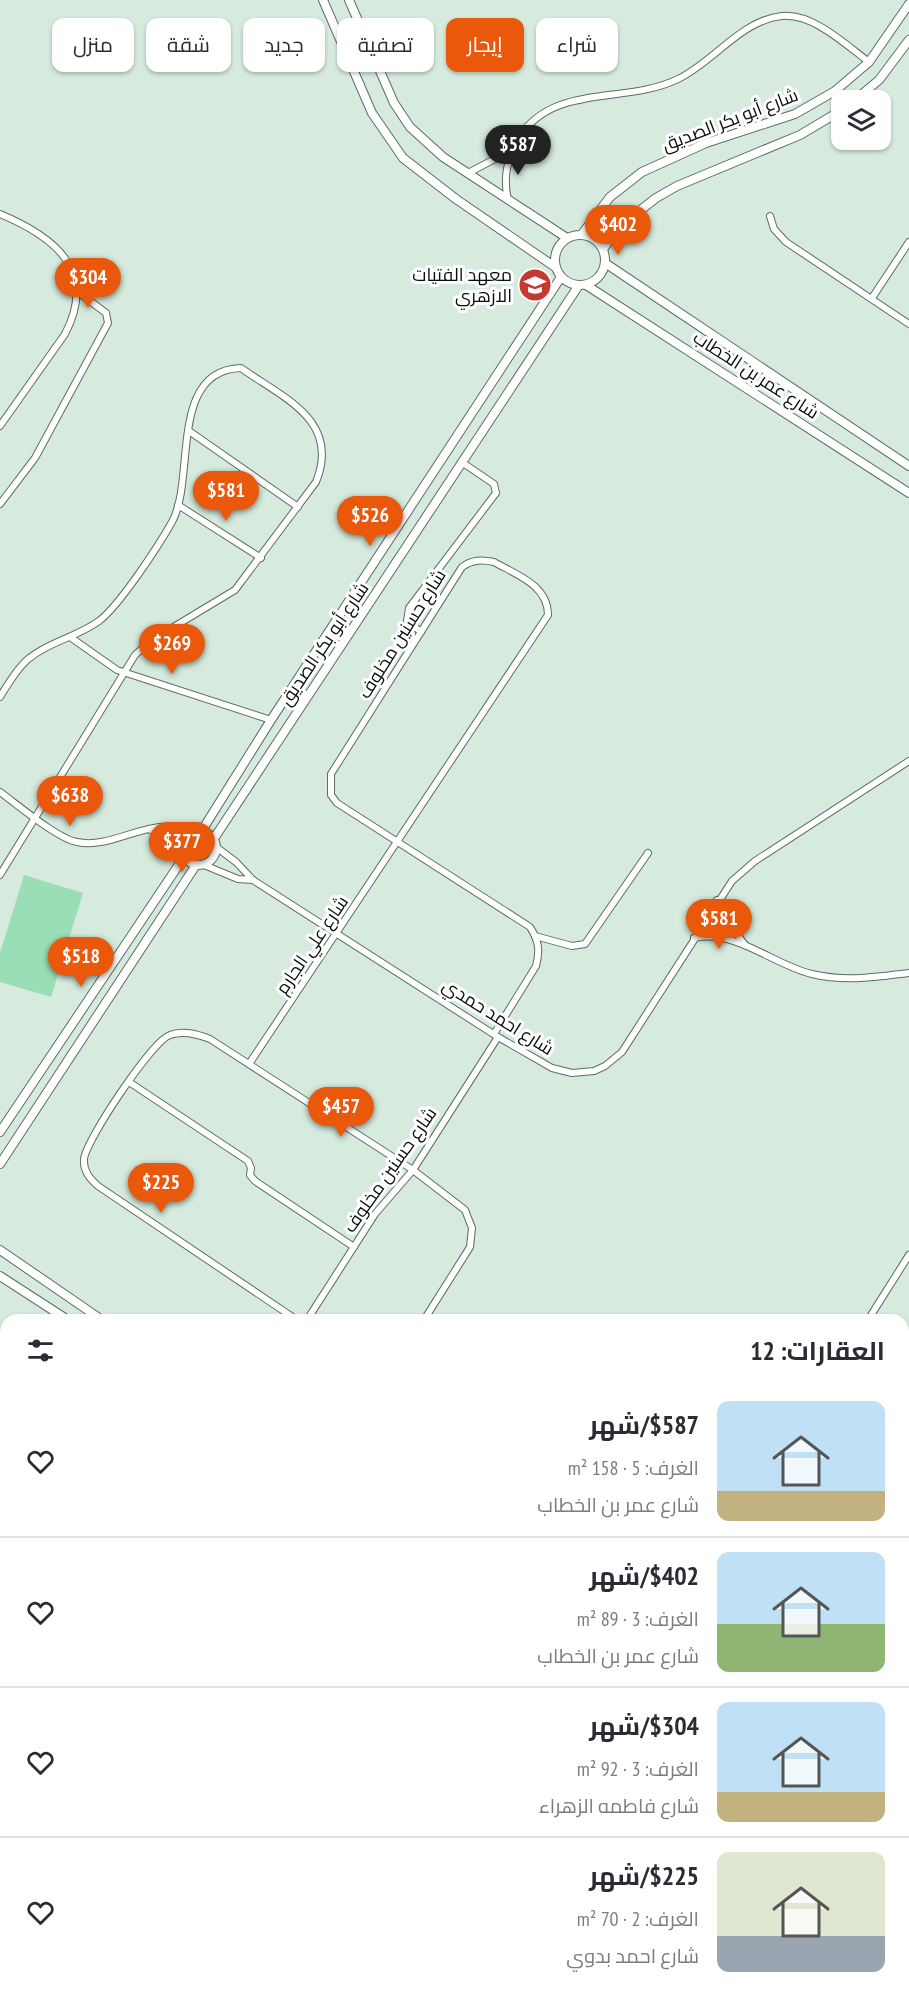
<!DOCTYPE html>
<html lang="ar">
<meta charset="utf-8">
<style>
:root{--surface:#fff;--page:#f7f7f7;--text:#2b2b33;--muted:#7c7c81;--line:#e1e1e2;--accent:#ea580c}
body{margin:0;font-family:"PT Sans Narrow",Cairo,sans-serif;background:var(--page);color:var(--text);direction:rtl;height:100vh;display:flex;flex-direction:column;font-size:22px;white-space:nowrap}
*{box-sizing:border-box;margin:0}
p{font-size:20px;color:var(--muted)}
.icon{flex:none;width:33px;height:33px;fill:none;stroke:currentColor;stroke-width:2;stroke-linecap:round;stroke-linejoin:round}
.map{position:relative;flex:1;overflow:hidden;direction:ltr}
.side{position:absolute;left:0px;top:1314px;width:909px;height:684px;display:flex;flex-direction:column;background:var(--surface);border-radius:18px 18px 0 0;box-shadow:0 2px 4px #0004;direction:rtl}
.side>*{flex:none}
.top-card{position:absolute;left:18px;top:18px;width:600px;height:54px;direction:rtl;display:flex;gap:12px}
.buttons{position:absolute;left:831px;top:90px;display:grid;gap:12px}
.buttons a{display:grid;place-items:center;width:60px;height:60px;border-radius:12px;background:var(--surface);box-shadow:0 2px 4px #0004;font-size:30px}
.price{position:absolute;translate:-50% -51px;padding:0 14px;border-radius:21px;background:var(--accent);color:#fff;font-size:20px;line-height:39px;filter:drop-shadow(0 2px 3px #0008)}
.price::after{content:'';position:absolute;left:50%;top:36px;width:18px;height:14px;margin-left:-9px;background:inherit;clip-path:polygon(0 0,100% 0,50% 100%)}
.price.current{background:#222;color:#fff}
ul{padding:0;list-style:none}
li{display:flex;align-items:center;gap:18px;height:150px;padding:0 24px}
li+li{border-top:2px solid var(--line)}
li span{display:grid;place-items:center;flex:none;width:168px;height:120px;border-radius:12px;color:#555}
li>.icon{margin-inline-start:auto}
span .icon{width:72px;height:72px;fill:#fffc;stroke-width:1}
li b{font-size:26px}
h2{display:flex;justify-content:space-between;align-items:center;height:72px;padding:0 24px;font-size:26px}
.pill{padding:0 21px;border-radius:12px;background:var(--surface);box-shadow:0 2px 4px #0004;font-size:21px;line-height:54px}
.pill.current{background:var(--accent);color:#fff}
.map>svg:first-child{display:block}
</style>
<div class="map">
<svg width="909" height="1998" viewBox="0 0 909 1998">
<rect width="100%" height="100%" fill="#d6ebde"/>
<!-- grass -->
<path fill="#99deb7" d="M24,875L83,893L51,997L0,982V953Z"/>
<g fill="none" stroke-linecap="round" stroke-linejoin="round">
<defs>
<g id="minor">
<path d="M468,173L510,151"/>
<path d="M508,200C503,179 507,157 518,139C553,82 625,105 678,79C714,62 741,20 782,16C813,13 846,45 869,62"/>
<path d="M0,214C55,237 98,271 65,334L0,426"/>
<path d="M770,216L774,229L786,242L909,324"/>
<path d="M872,298L909,242"/>
<path d="M189,431L298,507"/>
<path d="M0,504L35,458L108,323L106,313L78,292"/>
<path d="M178,505L261,558"/>
<path d="M421,632L407,621L409,608L496,493L494,484L463,463"/>
<path d="M70,637L117,670L271,720"/>
<path d="M0,697C8,684 16,670 27,660C48,642 77,637 99,621C120,605 159,545 172,522C196,479 168,370 241,368C283,398 341,420 316,482L235,590L152,640L135,655L0,875"/>
<path d="M0,792C18,805 58,839 77,842C116,850 151,813 194,832"/>
<path d="M149,829L182,847"/>
<path d="M216,847L236,862L253,880L498,1037L552,1068L572,1073L594,1071L605,1066L622,1052L732,881L755,861L909,761"/>
<path d="M204,865L238,879L253,880"/>
<path d="M717,900L724,917L745,945"/>
<path d="M535,936L572,946L585,944L648,853"/>
<path d="M694,938C736,929 773,965 812,974C845,982 876,977 909,973"/>
<path d="M249,1064L548,615C548,585 517,575 494,562C481,559 472,560 462,567L331,774V795L337,803L530,927C539,941 540,951 536,966L494,1034"/>
<path d="M129,1082L248,1161L251,1168L250,1175L255,1181L354,1247"/>
<path d="M297,1320L98,1186C90,1179 83,1171 84,1159C86,1140 152,1041 170,1035C183,1030 197,1034 210,1039L413,1170L465,1210L472,1228L470,1247L424,1320"/>
<path d="M307,1320L375,1214L413,1170L498,1037"/>
<path d="M868,1320L909,1255"/>
<path d="M0,1405L6,1406"/>
<path d="M903,1493L909,1496"/>
<path d="M0,1642L6,1646"/>
<path d="M0,1710L6,1701"/>
<path d="M68,1992L77,1998"/>
<path d="M253,1992L262,1998"/>
<path d="M345,1992L354,1998"/>
<path d="M14,1998L20,1992"/>
<path d="M239,1998L243,1992"/>
<path d="M334,1998L339,1992"/>
<path d="M554,1998L566,1992"/>
<path d="M776,1998L780,1992"/>
</g>
<g id="tertiary">
<path d="M323,0L372,113L403,158L456,199L555,267"/>
<path d="M349,0L394,103L410,127L443,157L567,238"/>
<path d="M855,100L879,80L909,40"/>
<path d="M582,234L610,197L642,172L706,143L795,114L835,91L869,62L909,4"/>
<circle cx="580" cy="260" r="25"/>
<path d="M603,249L620,226L656,198L677,186L800,135L842,110"/>
<path d="M605,263L909,466"/>
<path d="M586,285L909,493"/>
<circle cx="199" cy="848" r="17"/>
<path d="M201,832L271,720L561,277"/>
<path d="M213,840L579,285"/>
<path d="M0,1132L184,857"/>
<path d="M0,1164L196,865"/>
<path d="M0,1250L102,1320"/>
<path d="M0,1276L68,1320"/>
<path d="M903,1536L909,1525"/>
<path d="M903,1842L909,1846"/>
<path d="M903,1862L909,1866"/>
</g>
</defs>
<!-- minor casing -->
<use href="#minor" stroke="#5b6e63" stroke-width="8"/>
<!-- tertiary casing -->
<use href="#tertiary" stroke="#5b6e63" stroke-width="10"/>
<!-- minor -->
<use href="#minor" stroke="#fff" stroke-width="6"/>
<!-- tertiary -->
<use href="#tertiary" stroke="#fff" stroke-width="8"/>
</g>
<!-- icons -->
<defs>
<symbol id="school-disc" viewBox="-11 -11 22 22"><circle r="9.5" fill="#c63931" stroke="#fff"/><path d="M0-5L7-2L0 1L-7-2ZM-4 1L0 2.5L4 1V4Q0 6-4 4Z" fill="#fff"/></symbol>
</defs>
<g fill-rule="evenodd">
<use href="#school-disc" x="516" y="266" width="38" height="38"/>
</g>
<g text-anchor="middle" stroke-width="6" stroke-linejoin="round" paint-order="stroke">
<!-- street labels -->
<g font-size="18" fill="#070d09" stroke="#fff">
<text transform="translate(730 120) rotate(-21)" y="6">شارع أبو بكر الصديق</text>
<text transform="translate(756 375) rotate(33)" y="6">شارع عمر بن الخطاب</text>
<text transform="translate(402 634) rotate(-58)" y="6">شارع حسنين مخلوف</text>
<text transform="translate(324 644) rotate(-56)" y="6">شارع أبو بكر الصديق</text>
<text transform="translate(312 945) rotate(-56)" y="6">شارع علي الجارم</text>
<text transform="translate(498 1017) rotate(32)" y="6">شارع احمد حمدي</text>
<text transform="translate(390 1170) rotate(-55)" y="6">شارع حسنين مخلوف</text>
</g>
<!-- poi labels -->
<g font-size="18" fill="#070d09" stroke="#fff" text-anchor="end">
<text x="512" y="281">معهد الفتيات<tspan x="512" dy="21">الازهري</tspan></text>
</g>
</g>
</svg>
<div class="buttons">
<a><svg class="icon" aria-label="layers" viewBox="0 0 24 24"><path d="M12 4l9 5-9 5-9-5zM3 14l9 5 9-5"/></svg></a>
</div>
<b class="price current" style="left:518px;top:176px">$587</b>
<b class="price" style="left:618px;top:256px">$402</b>
<b class="price" style="left:88px;top:309px">$304</b>
<b class="price" style="left:226px;top:522px">$581</b>
<b class="price" style="left:370px;top:547px">$526</b>
<b class="price" style="left:172px;top:675px">$269</b>
<b class="price" style="left:70px;top:827px">$638</b>
<b class="price" style="left:182px;top:873px">$377</b>
<b class="price" style="left:719px;top:950px">$581</b>
<b class="price" style="left:81px;top:988px">$518</b>
<b class="price" style="left:341px;top:1138px">$457</b>
<b class="price" style="left:161px;top:1214px">$225</b>
<div class="top-card">
<a class="pill">شراء</a>
<a class="pill current">إيجار</a>
<a class="pill">تصفية</a>
<a class="pill">جديد</a>
<a class="pill">شقة</a>
<a class="pill">منزل</a>
</div>
<section class="side">
<h2>العقارات: 12<svg class="icon" aria-label="filters" viewBox="0 0 24 24"><path d="M4 7h16M4 17h16"/><circle cx="9" cy="7" r="2"/><circle cx="15" cy="17" r="2"/></svg></h2>
<ul>
<li><span style="background:linear-gradient(#bfe0f5 75%,#c2b280 0)"><svg class="icon" aria-label="home" viewBox="0 0 24 24"><path d="M3 11l9-7 9 7M6 9v11h12V9"/></svg></span><div><b>$587/شهر</b><p>الغرف: 5 · 158 m²</p><p>شارع عمر بن الخطاب</p></div><svg class="icon" aria-label="heart" viewBox="0 0 24 24"><path d="M12 20l-8-8c-3-5 5-10 8-4 3-6 11-1 8 4z"/></svg></li>
<li><span style="background:linear-gradient(#bfe0f5 60%,#8fb573 0)"><svg class="icon" aria-label="home" viewBox="0 0 24 24"><path d="M3 11l9-7 9 7M6 9v11h12V9"/></svg></span><div><b>$402/شهر</b><p>الغرف: 3 · 89 m²</p><p>شارع عمر بن الخطاب</p></div><svg class="icon" aria-label="heart" viewBox="0 0 24 24"><path d="M12 20l-8-8c-3-5 5-10 8-4 3-6 11-1 8 4z"/></svg></li>
<li><span style="background:linear-gradient(#bfe0f5 75%,#c2b280 0)"><svg class="icon" aria-label="home" viewBox="0 0 24 24"><path d="M3 11l9-7 9 7M6 9v11h12V9"/></svg></span><div><b>$304/شهر</b><p>الغرف: 3 · 92 m²</p><p>شارع فاطمه الزهراء</p></div><svg class="icon" aria-label="heart" viewBox="0 0 24 24"><path d="M12 20l-8-8c-3-5 5-10 8-4 3-6 11-1 8 4z"/></svg></li>
<li><span style="background:linear-gradient(#dfe7d0 70%,#9aa5b1 0)"><svg class="icon" aria-label="home" viewBox="0 0 24 24"><path d="M3 11l9-7 9 7M6 9v11h12V9"/></svg></span><div><b>$225/شهر</b><p>الغرف: 2 · 70 m²</p><p>شارع احمد بدوي</p></div><svg class="icon" aria-label="heart" viewBox="0 0 24 24"><path d="M12 20l-8-8c-3-5 5-10 8-4 3-6 11-1 8 4z"/></svg></li>
</ul>
</section>
</div>
